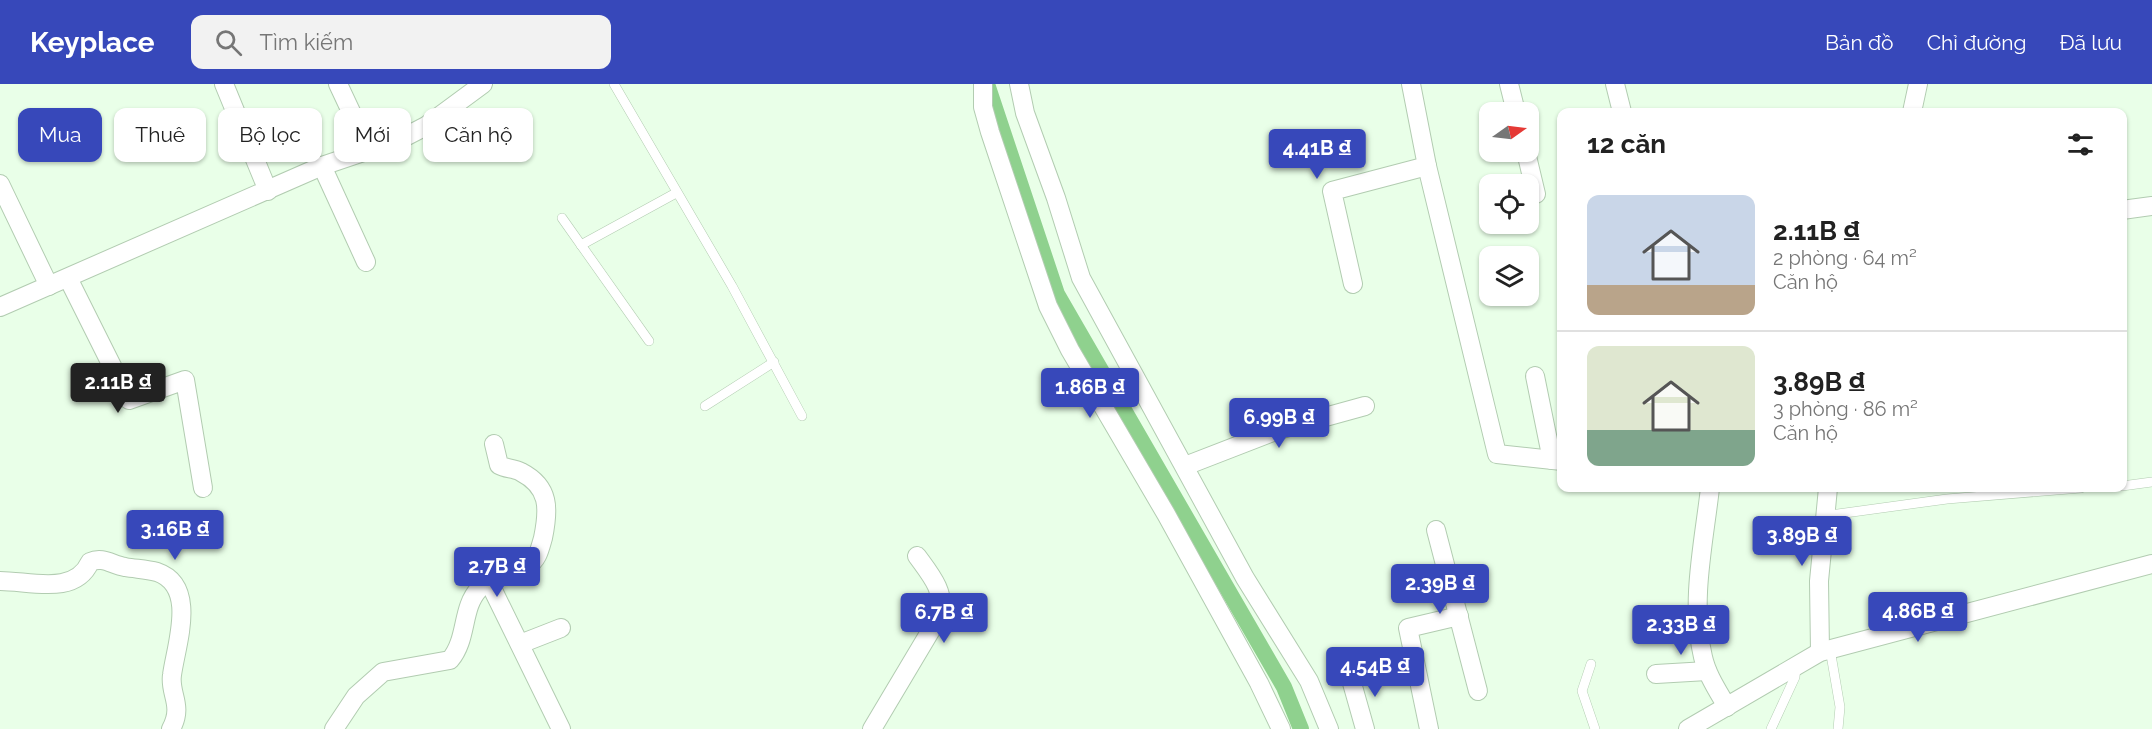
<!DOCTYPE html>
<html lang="vi">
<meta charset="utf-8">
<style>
:root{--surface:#fff;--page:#f2f2f2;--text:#222;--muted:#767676;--line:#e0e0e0;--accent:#3748ba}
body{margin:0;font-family:Raleway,sans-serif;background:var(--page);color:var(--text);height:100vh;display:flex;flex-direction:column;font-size:22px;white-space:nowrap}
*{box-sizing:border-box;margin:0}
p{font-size:20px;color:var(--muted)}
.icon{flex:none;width:33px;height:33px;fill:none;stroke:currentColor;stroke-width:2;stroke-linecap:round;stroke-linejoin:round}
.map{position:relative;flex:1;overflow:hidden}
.panel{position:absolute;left:1557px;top:24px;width:570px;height:384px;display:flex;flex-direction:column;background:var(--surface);border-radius:12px;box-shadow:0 2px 4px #0004}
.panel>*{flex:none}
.banner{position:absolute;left:18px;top:24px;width:570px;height:54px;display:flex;gap:12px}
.needle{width:39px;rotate:76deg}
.tools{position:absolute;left:1479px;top:18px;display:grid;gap:12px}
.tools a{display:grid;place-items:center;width:60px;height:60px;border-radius:12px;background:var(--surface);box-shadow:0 2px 4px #0004;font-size:30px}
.price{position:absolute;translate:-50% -51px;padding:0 14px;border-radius:6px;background:var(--accent);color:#fff;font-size:20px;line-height:39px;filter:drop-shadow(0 2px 3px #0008)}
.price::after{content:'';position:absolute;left:50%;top:36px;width:18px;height:14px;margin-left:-9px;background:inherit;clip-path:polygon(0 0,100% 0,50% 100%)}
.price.on{background:#222;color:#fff}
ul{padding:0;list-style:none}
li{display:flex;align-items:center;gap:18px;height:150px;padding:0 30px}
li+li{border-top:2px solid var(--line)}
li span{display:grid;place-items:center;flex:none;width:168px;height:120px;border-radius:12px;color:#555}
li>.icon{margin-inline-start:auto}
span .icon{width:72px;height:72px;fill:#fffc;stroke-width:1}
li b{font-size:26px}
h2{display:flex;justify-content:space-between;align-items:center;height:72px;padding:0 30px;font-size:26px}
.pill{padding:0 21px;border-radius:12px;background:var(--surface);box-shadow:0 2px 4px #0004;font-size:21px;line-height:54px}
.pill.on{background:var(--accent);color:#fff}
header{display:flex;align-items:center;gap:36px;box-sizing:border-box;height:84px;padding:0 30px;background:var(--accent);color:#fff}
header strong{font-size:28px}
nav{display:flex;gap:33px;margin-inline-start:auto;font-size:21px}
.search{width:420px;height:54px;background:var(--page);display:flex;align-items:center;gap:15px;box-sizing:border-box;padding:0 21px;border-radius:12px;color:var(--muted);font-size:22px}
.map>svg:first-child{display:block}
</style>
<header>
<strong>Keyplace</strong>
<div class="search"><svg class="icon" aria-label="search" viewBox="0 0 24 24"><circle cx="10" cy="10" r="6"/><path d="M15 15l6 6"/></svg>Tìm kiếm</div>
<nav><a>Bản đồ</a><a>Chỉ đường</a><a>Đã lưu</a></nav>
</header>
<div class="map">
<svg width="2152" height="645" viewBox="0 0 2152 645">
<rect width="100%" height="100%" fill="#e9ffe8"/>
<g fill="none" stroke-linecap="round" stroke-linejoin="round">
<!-- canal -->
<path stroke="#8fd18e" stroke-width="16" d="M987,0L1057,210L1284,603L1301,645"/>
<defs>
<g id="lane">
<path d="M614,0L732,202L802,332"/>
<path d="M562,134L649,257"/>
<path d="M581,161L676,109"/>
<path d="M705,322L774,278"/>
<path d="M2122,402L2152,398"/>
<path d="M1823,432L1947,415L2081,404"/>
<path d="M1830,565L1840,623L1838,645"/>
<path d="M1591,580L1582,607L1595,645"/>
<path d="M1771,645L1795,593L1796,581"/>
</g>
<g id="street">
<path d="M224,0L268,107"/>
<path d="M338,0L369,66"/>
<path d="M983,0V23L990,48L1048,222L1070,266L1166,430L1259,599L1281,645"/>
<path d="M1019,0L1025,29L1056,114L1081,194L1245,494L1309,597L1329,645"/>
<path d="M1411,0L1427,82L1497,370L1562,377"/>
<path d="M1509,0L1516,28"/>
<path d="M1615,0L1622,28"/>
<path d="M1912,28L1918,0"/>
<path d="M1526,68L1536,110"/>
<path d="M322,82L366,178"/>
<path d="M0,100L49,202"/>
<path d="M2122,126L2152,122"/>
<path d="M68,194L129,316L185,296L203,404"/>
<path d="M1353,200L1332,107L1427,82"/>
<path d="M0,223L322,82L399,56L426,42L483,0"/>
<path d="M1535,292L1552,376"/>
<path d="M1185,382L1278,346L1365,322"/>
<path d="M1710,404C1704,458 1690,518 1703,573C1707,591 1718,607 1727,623"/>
<path d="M1436,446L1478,607"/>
<path d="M0,497C30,497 75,512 90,478C103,472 112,481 125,483C136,485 146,485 157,488C198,502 176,561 172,591C169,610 184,621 171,645"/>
<path d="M489,498L561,645"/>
<path d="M520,560L561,544"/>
<path d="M1820,568L1819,497L1828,404"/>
<path d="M1656,590L1707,587"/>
<path d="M1350,592L1365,645"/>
<path d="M334,645L356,612L383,588L450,576C468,555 461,524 479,505C490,492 513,489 528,481C538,476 540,464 543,454C549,425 550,403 521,388C514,384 506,385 499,381L494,360"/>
<path d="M872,645L940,531C946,508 930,490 917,472"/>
<path d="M1429,645L1408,544L1459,532"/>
<path d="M1688,645L1820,568L2152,480"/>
</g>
</defs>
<!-- lane casing -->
<use href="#lane" stroke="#b2ccb1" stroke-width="10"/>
<!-- street casing -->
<use href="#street" stroke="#b2ccb1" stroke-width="20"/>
<!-- lane -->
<use href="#lane" stroke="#fff" stroke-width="9"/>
<!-- street -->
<use href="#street" stroke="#fff" stroke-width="18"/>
</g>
</svg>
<div class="tools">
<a><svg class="needle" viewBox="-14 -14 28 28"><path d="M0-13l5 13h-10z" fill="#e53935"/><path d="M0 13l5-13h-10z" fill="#767676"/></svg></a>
<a><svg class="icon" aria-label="locate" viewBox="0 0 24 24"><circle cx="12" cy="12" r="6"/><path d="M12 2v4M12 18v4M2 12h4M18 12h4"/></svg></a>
<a><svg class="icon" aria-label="layers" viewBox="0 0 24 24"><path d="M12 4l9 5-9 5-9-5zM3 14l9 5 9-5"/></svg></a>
</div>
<b class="price" style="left:1317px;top:96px">4.41B ₫</b>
<b class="price on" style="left:118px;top:330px">2.11B ₫</b>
<b class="price" style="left:1090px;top:335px">1.86B ₫</b>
<b class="price" style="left:1279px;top:365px">6.99B ₫</b>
<b class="price" style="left:175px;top:477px">3.16B ₫</b>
<b class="price" style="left:1802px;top:483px">3.89B ₫</b>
<b class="price" style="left:497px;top:514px">2.7B ₫</b>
<b class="price" style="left:1440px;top:531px">2.39B ₫</b>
<b class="price" style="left:1918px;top:559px">4.86B ₫</b>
<b class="price" style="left:944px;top:560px">6.7B ₫</b>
<b class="price" style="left:1681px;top:572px">2.33B ₫</b>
<b class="price" style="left:1375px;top:614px">4.54B ₫</b>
<div class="banner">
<a class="pill on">Mua</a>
<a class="pill">Thuê</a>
<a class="pill">Bộ lọc</a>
<a class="pill">Mới</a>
<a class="pill">Căn hộ</a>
</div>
<section class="panel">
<h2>12 căn<svg class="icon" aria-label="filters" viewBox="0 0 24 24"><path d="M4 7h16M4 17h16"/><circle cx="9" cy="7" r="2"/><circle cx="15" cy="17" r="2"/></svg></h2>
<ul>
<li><span style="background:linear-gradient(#c9d6e8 75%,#b9a48a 0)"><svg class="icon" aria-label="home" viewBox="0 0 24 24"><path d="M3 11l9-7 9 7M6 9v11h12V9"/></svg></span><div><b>2.11B ₫</b><p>2 phòng · 64 m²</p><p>Căn hộ</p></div></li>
<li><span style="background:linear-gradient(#dfe7d0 70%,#7fa58c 0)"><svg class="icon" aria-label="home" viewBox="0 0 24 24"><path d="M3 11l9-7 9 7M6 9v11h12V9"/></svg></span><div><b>3.89B ₫</b><p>3 phòng · 86 m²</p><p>Căn hộ</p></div></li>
</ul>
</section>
</div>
